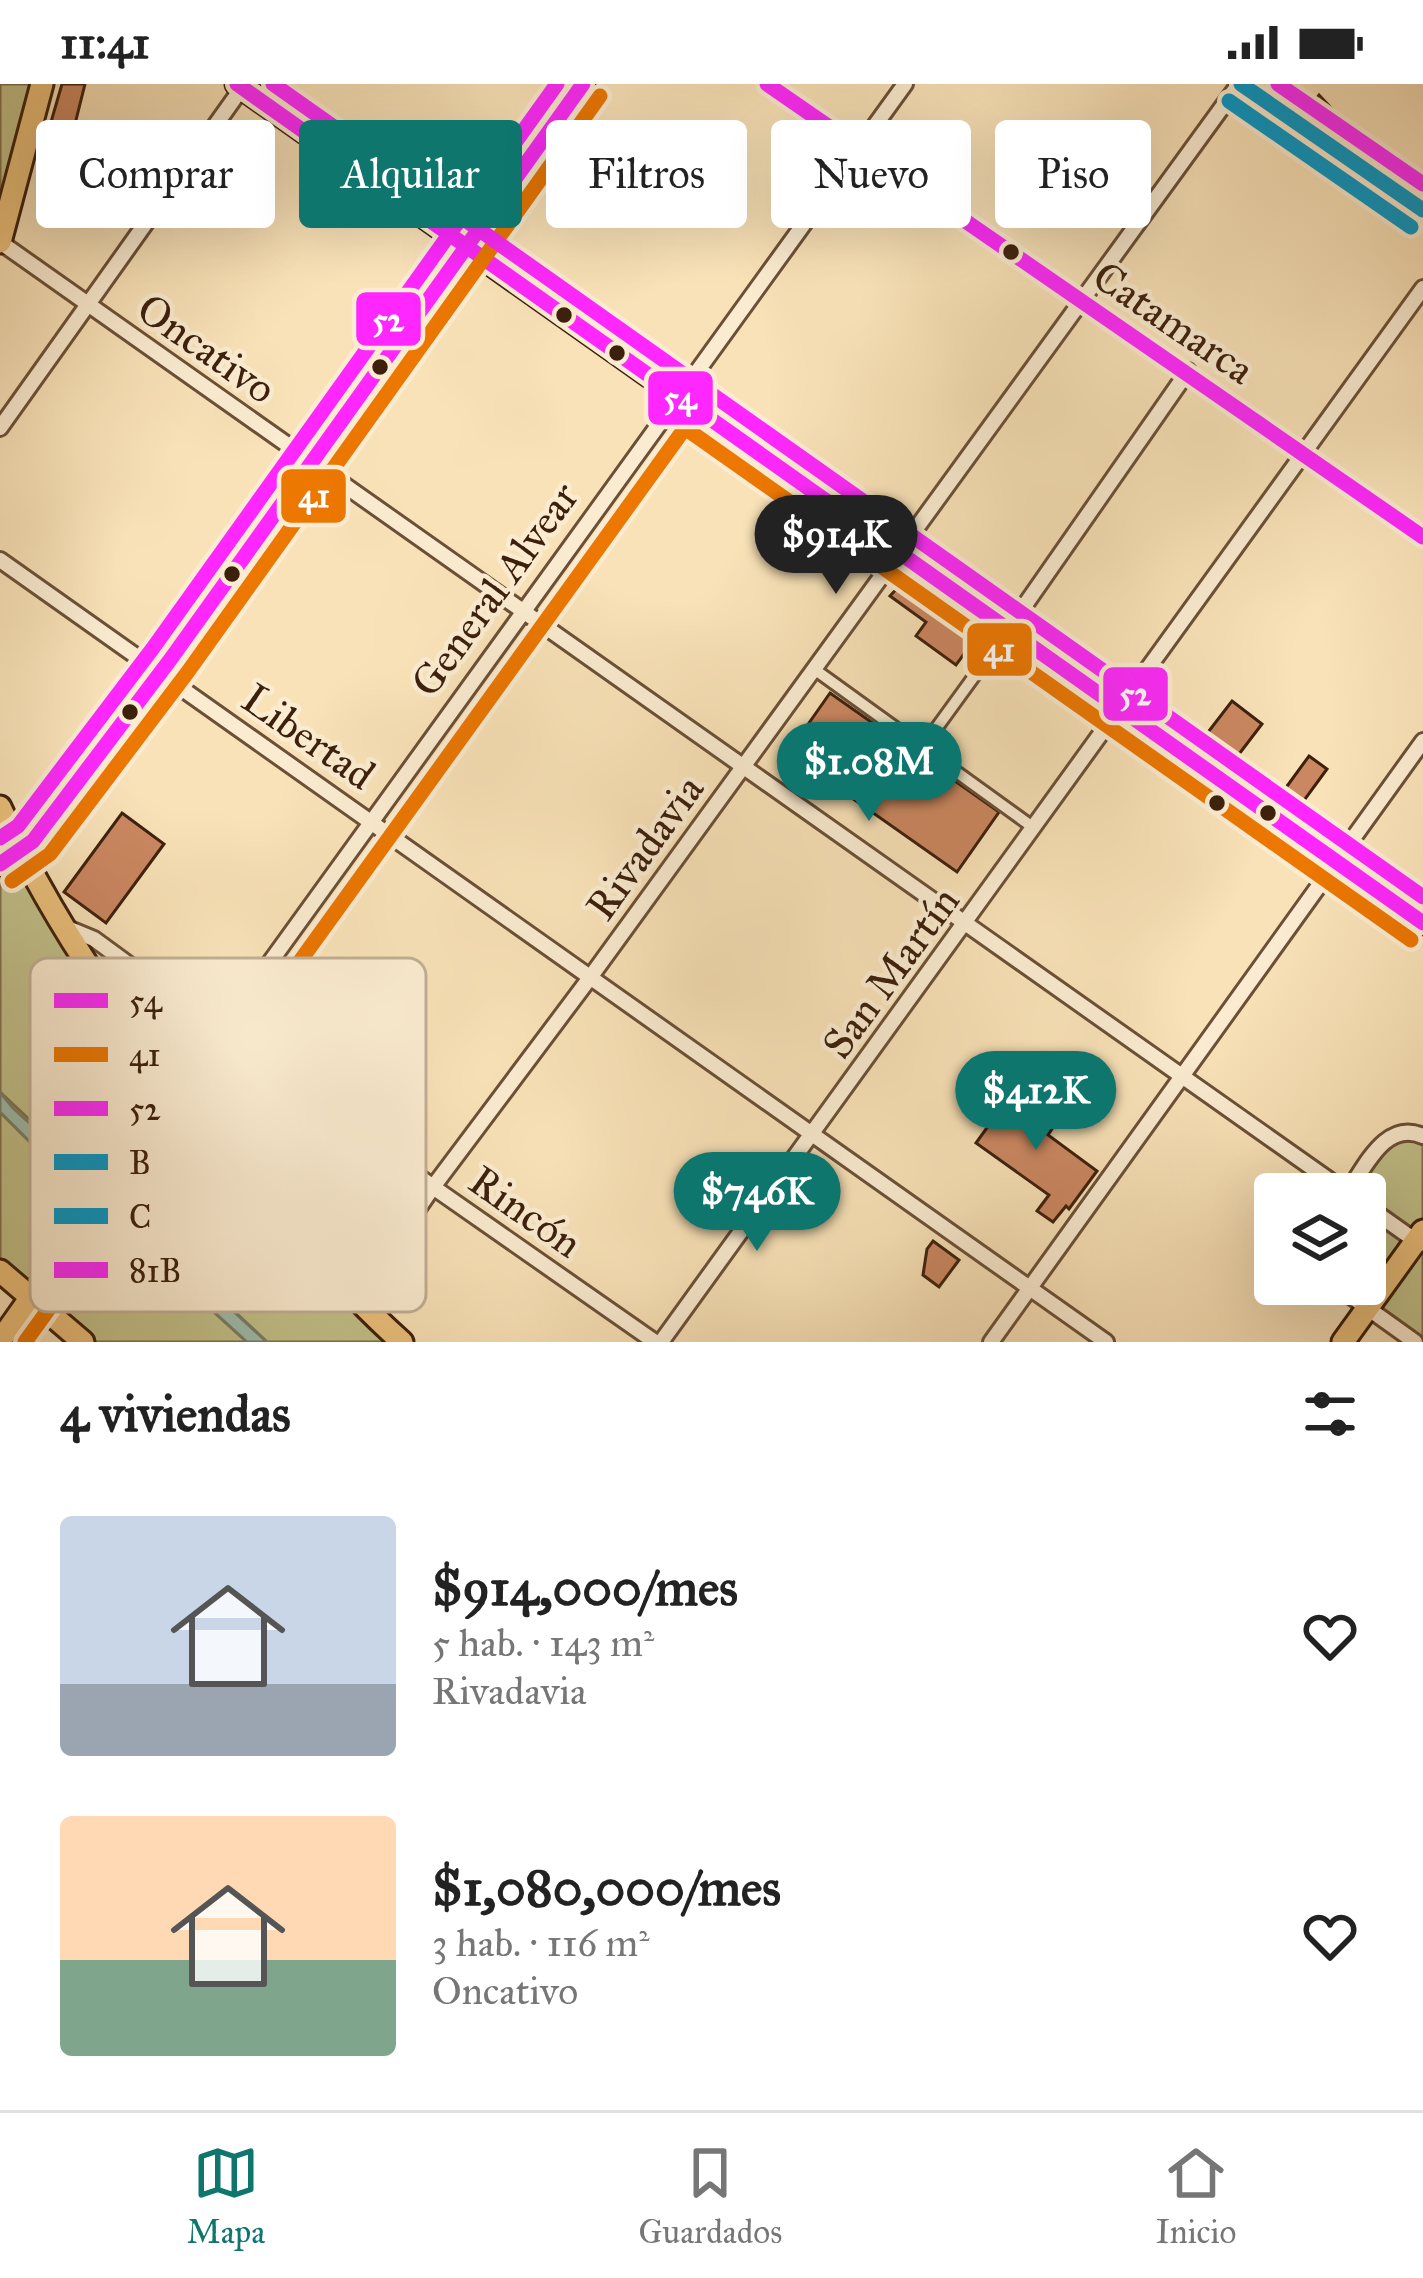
<!DOCTYPE html>
<html lang="es">
<meta charset="utf-8">
<style>
:root{--surface:#fff;--page:#f6f6f6;--text:#222;--muted:#767676;--line:#e0e0e0;--accent:#0f766e}
body{margin:0;font-family:"IM FELL Great Primer",serif;background:var(--page);color:var(--text);height:100vh;display:flex;flex-direction:column;font-size:45px;white-space:nowrap}
*{box-sizing:border-box;margin:0}
p{font-size:39px;color:var(--muted)}
.icon{flex:none;width:66px;height:66px;fill:none;stroke:currentColor;stroke-width:2;stroke-linecap:round;stroke-linejoin:round}
.map{position:relative;height:1258px;overflow:hidden}
.sheet{display:flex;flex-direction:column;background:var(--surface);flex:1}
.sheet>*{flex:none}
.guide{position:absolute;left:36px;top:36px;width:1353px;height:108px;display:flex;gap:24px}
.buttons{position:absolute;left:1254px;top:1089px;display:grid;gap:24px}
.buttons a{display:grid;place-items:center;width:132px;height:132px;border-radius:12px;background:var(--surface);box-shadow:0 12px 48px #0002;font-size:60px}
.price{position:absolute;translate:-50% -102px;padding:0 27px;border-radius:42px;background:var(--accent);color:#fff;font-size:39px;line-height:78px;filter:drop-shadow(0 3px 6px #0008)}
.price::after{content:'';position:absolute;left:50%;top:72px;width:36px;height:27px;margin-left:-18px;background:inherit;clip-path:polygon(0 0,100% 0,50% 100%)}
.price.current{background:#222;color:#fff}
ul{padding:0;list-style:none}
li{display:flex;align-items:center;gap:36px;height:300px;padding:0 60px}
li span{display:grid;place-items:center;flex:none;width:336px;height:240px;border-radius:12px;color:#555}
li>.icon{margin-inline-start:auto}
span .icon{width:144px;height:144px;fill:#fffc;stroke-width:1}
li b{font-size:51px}
h2{display:flex;justify-content:space-between;align-items:center;height:144px;padding:0 60px;font-size:51px}
.chip{padding:0 42px;border-radius:12px;background:var(--surface);box-shadow:0 12px 48px #0002;font-size:42px;line-height:108px}
.chip.current{background:var(--accent);color:#fff}
.status{display:flex;justify-content:space-between;align-items:center;height:84px;padding:0 60px;background:var(--surface);direction:ltr}
.status svg{height:33px;fill:currentColor}
.tabs{display:flex;justify-content:space-around;align-items:center;height:168px;border-top:3px solid var(--line);background:var(--surface);font-size:33px;color:var(--muted)}
.tabs a{display:grid;justify-items:center;gap:6px}
.tabs .current{color:var(--accent)}
.map>svg:first-child{display:block}
</style>
<div class="status"><b>11:41</b><svg viewBox="0 0 49 12"><path d="M0 12V9h3v3zM5 12V6h3v6zM10 12V3h3v9zM15 12V0h3v12zM26 1h20v11H26zM47 4h2v5h-2z"/></svg></div>
<div class="map">
<svg width="1423" height="1258" viewBox="0 0 1423 1258">
<rect width="100%" height="100%" fill="#f9e2b8"/>
<filter id="stains"><feTurbulence type="fractalNoise" baseFrequency=".00167" numOctaves="4"/><feColorMatrix values="0 0 0 0 .2 0 0 0 0 .09 0 0 0 0 .02 0 0 0 .5 -.17"/></filter>
<radialGradient id="worn" r=".72"><stop offset=".6" stop-color="#630" stop-opacity="0"/><stop offset="1" stop-color="#630" stop-opacity=".3"/></radialGradient>
<!-- green -->
<g fill="#c3c28b" stroke="#80714c" stroke-width="3">
<path d="M0,0H42L0,158Z"/>
<path d="M0,723L162,983L402,1258H267L0,1008Z"/>
<path d="M0,1028L59,1087L247,1258H83L0,1187Z"/>
<path d="M1423,1053V1258H1415L1335,1200H1365V1110H1346L1386,1055Z"/>
</g>
<!-- water -->
<path fill="#9ebeae" stroke="#777f6d" stroke-width="3" d="M0,1008L13,1024L267,1258H247L59,1087L0,1028Z"/>
<!-- building -->
<g fill="#cb8761" stroke="#3c200c" stroke-width="3">
<path d="M62,0H85L74,44L51,38Z"/>
<path d="M1319,11L1337,30L1326,45L1305,30Z"/>
<path d="M902,499L974,549L975,555L956,581L916,552L926,538L890,512Z"/>
<path d="M830,609L999,728L957,788L788,669Z"/>
<path d="M1232,617L1262,640L1233,678L1202,656Z"/>
<path d="M1309,672L1327,685L1300,722L1282,709Z"/>
<path d="M122,729L164,760L106,839L64,808Z"/>
<path d="M1017,1002L1040,1018L1034,1028L1054,1042L1048,1051L1097,1087L1069,1125L1066,1122L1053,1138L1037,1127L1049,1111L976,1059Z"/>
<path d="M933,1157L959,1176L939,1203L923,1191L927,1165Z"/>
</g>
<g fill="none" stroke-linecap="round" stroke-linejoin="round">
<defs>
<g id="pedestrian">
<path d="M814,585L1034,744"/>
<path d="M922,664L1007,547"/>
</g>
<g id="minor">
<path d="M767,0L1423,453"/>
<path d="M1241,0L1423,126"/>
<path d="M0,158L1349,1110"/>
<path d="M0,344L244,1"/>
<path d="M0,476L1106,1258"/>
<path d="M1007,547L1188,287"/>
<path d="M65,843L94,855L433,1103L655,1258"/>
<path d="M177,1007L905,0"/>
<path d="M1346,1110C1365,1084 1385,1035 1423,1052"/>
<path d="M1365,1121L1420,1160"/>
<path d="M1334,1200L1415,1258"/>
<path d="M357,1214L433,1103L589,895L1239,0"/>
<path d="M661,1258L1423,204"/>
<path d="M991,1258L1423,657"/>
</g>
<g id="primary">
<path d="M237,0L1423,839"/>
<path d="M0,158L42,0"/>
<path d="M0,723C64,865 163,993 264,1110C308,1161 351,1213 402,1258"/>
<path d="M20,763L30,733L300,369L561,0"/>
<path d="M0,780L33,757L170,576L583,0"/>
<path d="M0,1187L83,1258"/>
<path d="M0,1257L177,1007"/>
<path d="M1343,1258L1423,1147"/>
</g>
</defs>
<!-- pedestrian casing -->
<use href="#pedestrian" stroke="#6b5037" stroke-width="16"/>
<!-- minor casing -->
<use href="#minor" stroke="#6b5037" stroke-width="20"/>
<!-- primary casing -->
<use href="#primary" stroke="#3c200c" stroke-width="27"/>
<!-- pedestrian -->
<use href="#pedestrian" stroke="#fbecd1" stroke-width="10"/>
<!-- minor -->
<use href="#minor" stroke="#fbecd1" stroke-width="14"/>
<!-- primary -->
<use href="#primary" stroke="#ecc17c" stroke-width="21"/>
<defs>
<g id="bus-1">
<path d="M237,0L1423,839"/>
<path d="M767,0L1423,453"/>
<path d="M0,780L33,757L170,576L583,0"/>
</g>
<g id="bus-2">
<path d="M12,797L50,770L187,589L600,12"/>
<path d="M25,1258L685,344L1411,856"/>
</g>
<g id="bus-3">
<path d="M273,0L1423,813"/>
<path d="M0,754L18,742L153,564L557,0"/>
</g>
<path id="bus-4" d="M1241,0L1423,126"/>
<path id="bus-5" d="M1229,17L1411,143"/>
<path id="bus-6" d="M1278,0L1423,100"/>
</defs>
<!-- bus-1 casing -->
<use href="#bus-1" stroke="#fbecd1" stroke-width="24"/>
<!-- bus-2 casing -->
<use href="#bus-2" stroke="#fbecd1" stroke-width="24"/>
<!-- bus-3 casing -->
<use href="#bus-3" stroke="#fbecd1" stroke-width="24"/>
<!-- bus-4 casing -->
<use href="#bus-4" stroke="#fbecd1" stroke-width="24"/>
<!-- bus-5 casing -->
<use href="#bus-5" stroke="#fbecd1" stroke-width="24"/>
<!-- bus-6 casing -->
<use href="#bus-6" stroke="#fbecd1" stroke-width="24"/>
<!-- bus-1 -->
<use href="#bus-1" stroke="#fe27ff" stroke-width="15"/>
<!-- bus-2 -->
<use href="#bus-2" stroke="#ec7701" stroke-width="15"/>
<!-- bus-3 -->
<use href="#bus-3" stroke="#fe27ff" stroke-width="15"/>
<!-- bus-4 -->
<use href="#bus-4" stroke="#0099cb" stroke-width="15"/>
<!-- bus-5 -->
<use href="#bus-5" stroke="#0099cb" stroke-width="15"/>
<!-- bus-6 -->
<use href="#bus-6" stroke="#fe27ff" stroke-width="15"/>
</g>
<!-- markers -->
<g fill="#3c200c" stroke="#fbecd1" stroke-width="4.5">
<circle cx="1011" cy="168" r="10"/>
<circle cx="564" cy="231" r="10"/>
<circle cx="617" cy="269" r="10"/>
<circle cx="380" cy="283" r="10"/>
<circle cx="232" cy="490" r="10"/>
<circle cx="130" cy="628" r="10"/>
<circle cx="1217" cy="719" r="10"/>
<circle cx="1268" cy="729" r="10"/>
</g>
<g text-anchor="middle" stroke-width="9" stroke-linejoin="round" paint-order="stroke">
<!-- street labels -->
<g font-size="42" fill="#3c200c" stroke="#fbecd1">
<text transform="translate(1174 238) rotate(34)" y="15">Catamarca</text>
<text transform="translate(207 264) rotate(35)" y="15">Oncativo</text>
<text transform="translate(494 505) rotate(-54)" y="15">General Alvear</text>
<text transform="translate(309 652) rotate(35)" y="15">Libertad</text>
<text transform="translate(644 763) rotate(-54)" y="15">Rivadavia</text>
<text transform="translate(890 888) rotate(-54)" y="15">San Martín</text>
<text transform="translate(526 1127) rotate(35)" y="15">Rincón</text>
</g>
</g>
<!-- legend -->
<rect x="30" y="874" width="396" height="354" rx="18" fill="#fbecd1" stroke="#c2af96" stroke-width="3"/>
<rect x="54" y="909" width="54" height="15" fill="#fe27ff"/>
<rect x="54" y="963" width="54" height="15" fill="#ec7701"/>
<rect x="54" y="1017" width="54" height="15" fill="#fe27ff"/>
<rect x="54" y="1070" width="54" height="16" fill="#0099cb"/>
<rect x="54" y="1124" width="54" height="16" fill="#0099cb"/>
<rect x="54" y="1178" width="54" height="16" fill="#fe27ff"/>
<g font-size="33" fill="#3c200c">
<text x="129" y="928">54</text>
<text x="129" y="982">41</text>
<text x="129" y="1036">52</text>
<text x="129" y="1090">B</text>
<text x="129" y="1144">C</text>
<text x="129" y="1198">81B</text>
</g>
<g stroke="#fbecd1" stroke-width="4.5">
<rect x="354" y="206" width="69" height="58" rx="12" fill="#fe27ff"/>
<rect x="646" y="285" width="69" height="58" rx="12" fill="#fe27ff"/>
<rect x="279" y="383" width="69" height="58" rx="12" fill="#ec7701"/>
<rect x="965" y="537" width="69" height="57" rx="12" fill="#ec7701"/>
<rect x="1101" y="581" width="69" height="58" rx="12" fill="#fe27ff"/>
</g>
<g font-size="33" text-anchor="middle" font-weight="bold" fill="#fff">
<text x="388" y="247">52</text>
<text x="680" y="325">54</text>
<text x="314" y="423">41</text>
<text x="999" y="577">41</text>
<text x="1135" y="621">52</text>
</g>
<rect width="100%" height="100%" filter="url(#stains)"/>
<rect width="100%" height="100%" fill="url(#worn)"/>
</svg>
<div class="buttons">
<a><svg class="icon" aria-label="layers" viewBox="0 0 24 24"><path d="M12 4l9 5-9 5-9-5zM3 14l9 5 9-5"/></svg></a>
</div>
<b class="price current" style="left:836px;top:513px">$914K</b>
<b class="price" style="left:869px;top:740px">$1.08M</b>
<b class="price" style="left:1036px;top:1069px">$412K</b>
<b class="price" style="left:757px;top:1170px">$746K</b>
<div class="guide">
<a class="chip">Comprar</a>
<a class="chip current">Alquilar</a>
<a class="chip">Filtros</a>
<a class="chip">Nuevo</a>
<a class="chip">Piso</a>
</div>
</div>
<section class="sheet">
<h2>4 viviendas<svg class="icon" aria-label="filters" viewBox="0 0 24 24"><path d="M4 7h16M4 17h16"/><circle cx="9" cy="7" r="2"/><circle cx="15" cy="17" r="2"/></svg></h2>
<ul>
<li><span style="background:linear-gradient(#c9d6e8 70%,#9aa5b1 0)"><svg class="icon" aria-label="home" viewBox="0 0 24 24"><path d="M3 11l9-7 9 7M6 9v11h12V9"/></svg></span><div><b>$914,000/mes</b><p>5 hab. · 143 m²</p><p>Rivadavia</p></div><svg class="icon" aria-label="heart" viewBox="0 0 24 24"><path d="M12 20l-8-8c-3-5 5-10 8-4 3-6 11-1 8 4z"/></svg></li>
<li><span style="background:linear-gradient(#ffd9b3 60%,#7fa58c 0)"><svg class="icon" aria-label="home" viewBox="0 0 24 24"><path d="M3 11l9-7 9 7M6 9v11h12V9"/></svg></span><div><b>$1,080,000/mes</b><p>3 hab. · 116 m²</p><p>Oncativo</p></div><svg class="icon" aria-label="heart" viewBox="0 0 24 24"><path d="M12 20l-8-8c-3-5 5-10 8-4 3-6 11-1 8 4z"/></svg></li>
</ul>
</section>
<nav class="tabs">
<a class="current"><svg class="icon" aria-label="map" viewBox="0 0 24 24"><path d="M3 6l6-2 6 2 6-2v14l-6 2-6-2-6 2zM9 4v14M15 6v14"/></svg>Mapa</a>
<a><svg class="icon" aria-label="saved" viewBox="0 0 24 24"><path d="M7 4h10v16l-5-4-5 4z"/></svg>Guardados</a>
<a><svg class="icon" aria-label="home" viewBox="0 0 24 24"><path d="M3 11l9-7 9 7M6 9v11h12V9"/></svg>Inicio</a>
</nav>
